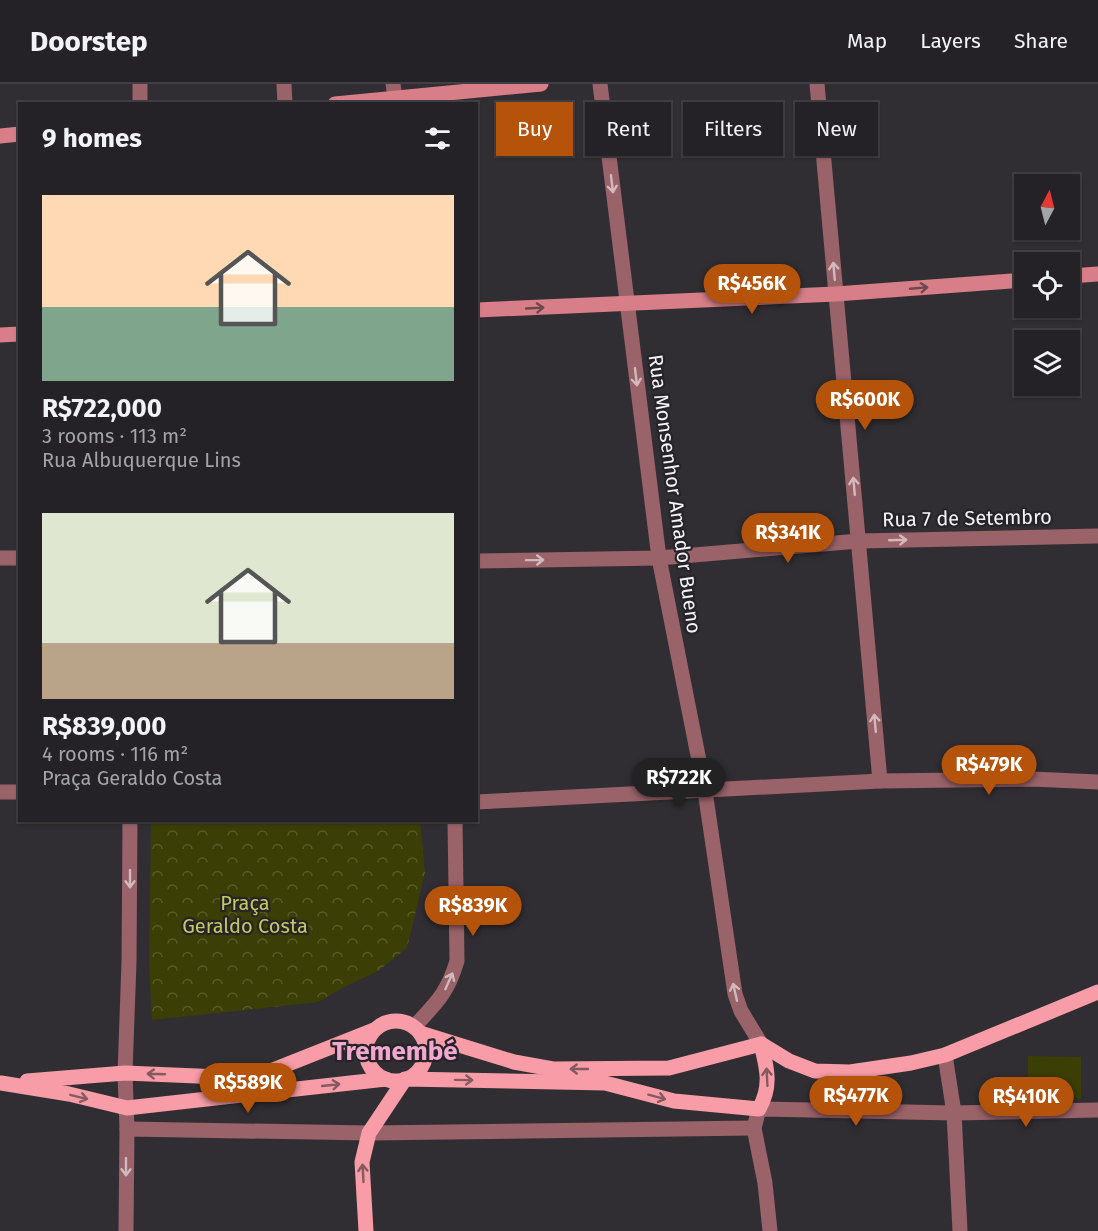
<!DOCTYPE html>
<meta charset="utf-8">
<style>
:root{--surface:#242226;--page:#2c2a2e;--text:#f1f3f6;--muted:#a3a4a7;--line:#413f43;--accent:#b45309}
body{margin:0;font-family:"Fira Sans",sans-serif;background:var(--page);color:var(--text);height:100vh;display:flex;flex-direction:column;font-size:22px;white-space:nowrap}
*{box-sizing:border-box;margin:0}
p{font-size:20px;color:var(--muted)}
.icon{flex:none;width:33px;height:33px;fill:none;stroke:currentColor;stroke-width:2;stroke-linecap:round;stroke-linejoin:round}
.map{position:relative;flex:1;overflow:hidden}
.panel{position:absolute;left:18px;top:18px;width:460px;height:720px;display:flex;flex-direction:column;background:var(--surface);border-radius:0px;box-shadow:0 2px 4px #0004,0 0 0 2px var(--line)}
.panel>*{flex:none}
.hud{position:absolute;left:496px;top:18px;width:512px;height:54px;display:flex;gap:12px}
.needle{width:39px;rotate:7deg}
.controls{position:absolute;left:1014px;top:90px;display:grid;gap:12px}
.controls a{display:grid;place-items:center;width:66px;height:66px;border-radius:0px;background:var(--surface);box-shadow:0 2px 4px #0004,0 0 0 2px var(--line);font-size:30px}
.price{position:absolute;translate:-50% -51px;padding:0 14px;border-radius:21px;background:var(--accent);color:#fff;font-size:20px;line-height:39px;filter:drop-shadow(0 2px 3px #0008)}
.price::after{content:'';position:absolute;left:50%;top:36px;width:18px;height:14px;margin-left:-9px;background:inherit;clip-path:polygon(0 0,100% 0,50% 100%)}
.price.selected{background:#222;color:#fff}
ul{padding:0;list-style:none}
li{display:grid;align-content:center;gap:12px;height:318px;padding:0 24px}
li span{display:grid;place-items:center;height:186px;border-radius:0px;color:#555}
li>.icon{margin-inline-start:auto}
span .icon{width:108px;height:108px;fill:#fffc;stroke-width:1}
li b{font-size:26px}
h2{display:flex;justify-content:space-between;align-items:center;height:72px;padding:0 24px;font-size:26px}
.chip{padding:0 21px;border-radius:0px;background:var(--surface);box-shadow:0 2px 4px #0004,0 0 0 2px var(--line);font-size:21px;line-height:54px}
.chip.selected{background:var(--accent);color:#fff}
header{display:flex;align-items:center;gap:36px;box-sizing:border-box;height:84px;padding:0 30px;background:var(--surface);border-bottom:2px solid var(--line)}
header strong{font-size:28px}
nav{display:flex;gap:33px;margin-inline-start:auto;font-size:21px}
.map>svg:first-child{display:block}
</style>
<header>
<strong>Doorstep</strong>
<nav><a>Map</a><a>Layers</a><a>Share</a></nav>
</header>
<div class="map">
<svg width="1098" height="1147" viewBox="0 0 1098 1147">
<defs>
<pattern id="park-crowns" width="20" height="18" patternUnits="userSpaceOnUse" patternTransform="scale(1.5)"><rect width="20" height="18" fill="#3b3e05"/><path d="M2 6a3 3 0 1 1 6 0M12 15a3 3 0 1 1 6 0" fill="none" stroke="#585a2a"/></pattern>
</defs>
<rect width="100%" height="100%" fill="#302e32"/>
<!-- park -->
<path fill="url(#park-crowns)" d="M151,737H420L425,789L407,864L378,887L344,903L318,918L152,936L149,878Z"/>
<!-- pitch -->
<path fill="#3b3e05" d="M1028,972L1081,973V1015L1028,1014Z"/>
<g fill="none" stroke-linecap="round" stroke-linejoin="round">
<!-- street -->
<g stroke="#9a6269" stroke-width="15">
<path d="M140,0V20"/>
<path d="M284,0L285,20"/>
<path d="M393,0L396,20"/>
<path d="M600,0L659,474L705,707L735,910L741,927L761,960"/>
<path d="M817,0L880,697"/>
<path d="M0,474H20"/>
<path d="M477,477L659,474L859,457L1098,452"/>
<path d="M0,708H20"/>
<path d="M477,718L880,697L1032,695L1098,698"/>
<path d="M414,943C437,918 447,910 457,877L455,736"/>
<path d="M945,971L954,1029L960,1147"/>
<path d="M127,1045L369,1049L754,1044"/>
<path d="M126,1147L127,1045L125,989L129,878L130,736"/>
<path d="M770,1147L765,1099L754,1044L759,1025L954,1029L1098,1026"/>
</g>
<!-- secondary -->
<g stroke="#d77e89" stroke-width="15">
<path d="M335,20L541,0"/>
<path d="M0,52L20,50"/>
<path d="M1070,192L1098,190"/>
<path d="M477,226L836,210L1024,196"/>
<path d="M0,251L20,250"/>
</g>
<!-- primary -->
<g stroke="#f89ca7" stroke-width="15">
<circle cx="396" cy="967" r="30"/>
<path d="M420,949L514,978L553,985L669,984L761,960L789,977L815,987L850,988L911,979L945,971L1098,908"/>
<path d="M27,997L125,989L221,993L268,988L374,946"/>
<path d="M1,999L69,1010L127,1024L386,995"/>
<path d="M366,1147L362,1078L369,1049L405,995L605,999L674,1017L759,1025C772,1002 767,984 761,960"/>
</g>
</g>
<!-- one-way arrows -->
<defs><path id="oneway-shaft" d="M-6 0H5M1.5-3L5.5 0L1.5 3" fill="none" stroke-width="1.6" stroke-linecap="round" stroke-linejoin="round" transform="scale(1.5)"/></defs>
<g stroke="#d1b9be">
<use href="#oneway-shaft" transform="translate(612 100) rotate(83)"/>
<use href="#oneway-shaft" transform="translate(834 187) rotate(-95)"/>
<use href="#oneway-shaft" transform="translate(636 293) rotate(83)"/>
<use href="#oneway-shaft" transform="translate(854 402) rotate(-95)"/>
<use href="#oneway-shaft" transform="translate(898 456) rotate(-2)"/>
<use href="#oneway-shaft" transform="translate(535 476) rotate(-1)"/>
<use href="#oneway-shaft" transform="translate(875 639) rotate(-95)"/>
<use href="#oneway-shaft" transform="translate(130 795) rotate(90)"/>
<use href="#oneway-shaft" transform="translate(449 897) rotate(-66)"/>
<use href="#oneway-shaft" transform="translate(735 908) rotate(-103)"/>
<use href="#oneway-shaft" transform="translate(126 1083) rotate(90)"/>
</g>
<g stroke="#6d484f">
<use href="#oneway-shaft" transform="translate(919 204) rotate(-5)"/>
<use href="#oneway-shaft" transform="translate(535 224) rotate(-3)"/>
</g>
<g stroke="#845a61">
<use href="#oneway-shaft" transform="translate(579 985) rotate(180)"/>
<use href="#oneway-shaft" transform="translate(156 990) rotate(-178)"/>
<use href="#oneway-shaft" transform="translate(767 993) rotate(-93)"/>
<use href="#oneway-shaft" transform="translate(464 996) rotate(1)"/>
<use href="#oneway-shaft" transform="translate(331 1001) rotate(-6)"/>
<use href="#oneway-shaft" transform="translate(79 1013) rotate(14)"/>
<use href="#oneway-shaft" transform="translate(657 1013) rotate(15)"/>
<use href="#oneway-shaft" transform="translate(363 1089) rotate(-93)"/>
</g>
<g text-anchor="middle" stroke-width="4.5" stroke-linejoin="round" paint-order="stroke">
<!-- street labels -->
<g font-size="20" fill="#f5f3f7" stroke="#262428">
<text transform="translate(675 410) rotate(82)" y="7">Rua Monsenhor Amador Bueno</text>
<text transform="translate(967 434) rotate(-1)" y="7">Rua 7 de Setembro</text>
</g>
<!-- park labels -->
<g font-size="20" fill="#c3ca5e" stroke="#262428">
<text x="245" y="826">Praça<tspan x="245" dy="23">Geraldo Costa</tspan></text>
</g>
<!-- district labels -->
<g font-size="26" font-weight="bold" fill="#f1a7ce" stroke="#262428">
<text x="395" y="976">Tremembé</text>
</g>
</g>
</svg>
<div class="controls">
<a><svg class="needle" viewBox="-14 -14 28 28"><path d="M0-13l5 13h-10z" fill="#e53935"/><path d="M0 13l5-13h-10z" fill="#a3a4a7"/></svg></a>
<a><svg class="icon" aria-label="locate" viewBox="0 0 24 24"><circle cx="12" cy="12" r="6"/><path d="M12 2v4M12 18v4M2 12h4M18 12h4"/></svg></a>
<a><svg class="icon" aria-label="layers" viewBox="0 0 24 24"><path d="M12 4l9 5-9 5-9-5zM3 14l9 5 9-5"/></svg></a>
</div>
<b class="price" style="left:752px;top:231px">R$456K</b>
<b class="price" style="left:865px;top:347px">R$600K</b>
<b class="price" style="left:788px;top:480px">R$341K</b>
<b class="price" style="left:989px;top:712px">R$479K</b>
<b class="price selected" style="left:679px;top:725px">R$722K</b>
<b class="price" style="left:473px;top:853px">R$839K</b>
<b class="price" style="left:248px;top:1030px">R$589K</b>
<b class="price" style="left:856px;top:1043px">R$477K</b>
<b class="price" style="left:1026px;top:1044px">R$410K</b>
<div class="hud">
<a class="chip selected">Buy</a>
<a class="chip">Rent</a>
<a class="chip">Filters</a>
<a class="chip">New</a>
</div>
<section class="panel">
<h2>9 homes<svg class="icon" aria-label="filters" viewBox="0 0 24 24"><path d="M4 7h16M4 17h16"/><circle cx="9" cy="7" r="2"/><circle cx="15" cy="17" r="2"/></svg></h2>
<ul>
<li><span style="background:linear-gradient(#ffd9b3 60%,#7fa58c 0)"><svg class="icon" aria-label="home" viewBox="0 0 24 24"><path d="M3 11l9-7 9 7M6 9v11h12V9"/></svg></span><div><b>R$722,000</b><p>3 rooms · 113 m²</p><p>Rua Albuquerque Lins</p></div></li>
<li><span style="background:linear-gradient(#dfe7d0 70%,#b9a48a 0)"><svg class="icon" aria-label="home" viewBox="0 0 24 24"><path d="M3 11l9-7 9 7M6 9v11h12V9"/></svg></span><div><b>R$839,000</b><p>4 rooms · 116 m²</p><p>Praça Geraldo Costa</p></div></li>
</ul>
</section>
</div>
